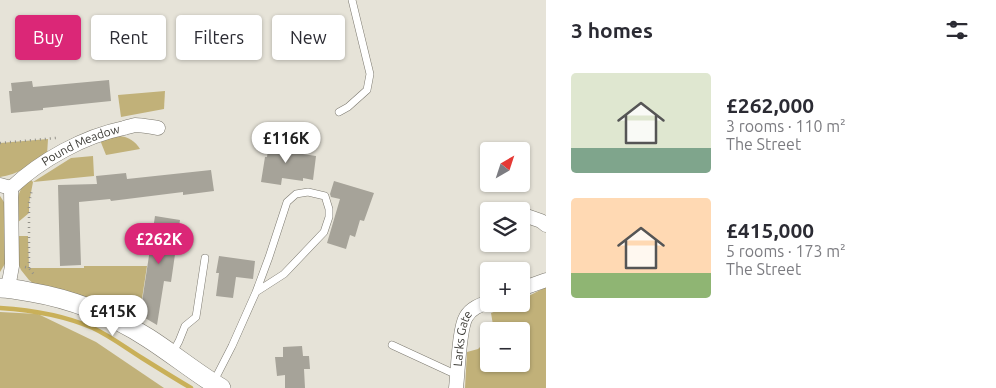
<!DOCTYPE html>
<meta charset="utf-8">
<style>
:root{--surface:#fff;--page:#f2f2f3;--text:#2b2b33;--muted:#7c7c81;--accent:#db2777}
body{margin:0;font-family:Ubuntu,sans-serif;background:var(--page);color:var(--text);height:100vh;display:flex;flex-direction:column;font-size:19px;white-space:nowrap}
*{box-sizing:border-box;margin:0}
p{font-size:16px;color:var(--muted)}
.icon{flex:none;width:28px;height:28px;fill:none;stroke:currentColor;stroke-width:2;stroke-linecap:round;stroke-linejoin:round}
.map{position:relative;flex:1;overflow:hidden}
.details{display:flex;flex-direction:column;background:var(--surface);width:450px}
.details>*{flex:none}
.top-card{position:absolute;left:15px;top:15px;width:455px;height:45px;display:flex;gap:10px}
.needle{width:32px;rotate:39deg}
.tools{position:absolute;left:480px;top:142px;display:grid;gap:10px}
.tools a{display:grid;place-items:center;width:50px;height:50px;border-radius:5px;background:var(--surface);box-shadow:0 1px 4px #0004;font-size:25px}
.price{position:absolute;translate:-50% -42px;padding:0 11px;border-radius:18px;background:#fff;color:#222;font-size:16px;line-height:32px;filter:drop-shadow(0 1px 2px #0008)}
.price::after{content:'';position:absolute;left:50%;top:30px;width:15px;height:11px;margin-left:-8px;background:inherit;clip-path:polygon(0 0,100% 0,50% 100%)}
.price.selected{background:var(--accent);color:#fff}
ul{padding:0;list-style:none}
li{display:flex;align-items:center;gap:15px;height:125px;padding:0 25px}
li span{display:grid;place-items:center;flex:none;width:140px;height:100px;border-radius:5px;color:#555}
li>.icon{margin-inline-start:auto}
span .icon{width:60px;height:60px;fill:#fffc;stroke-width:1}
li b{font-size:21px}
h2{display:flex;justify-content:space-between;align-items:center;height:60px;padding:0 25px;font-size:21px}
.pill{padding:0 18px;border-radius:5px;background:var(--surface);box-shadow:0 1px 4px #0004;font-size:18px;line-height:45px}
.pill.selected{background:var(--accent);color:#fff}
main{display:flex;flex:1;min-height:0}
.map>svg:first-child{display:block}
</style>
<main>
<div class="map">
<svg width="546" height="388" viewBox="0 0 546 388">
<rect width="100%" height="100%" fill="#e6e3d8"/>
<!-- green -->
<g fill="#c1b179">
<path d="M165,91L164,109L121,117L118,95Z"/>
<path d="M119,136C129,137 135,141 140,149L106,155L100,140Z"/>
<path d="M48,139L47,155C33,164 17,175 0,177V143Z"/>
<path d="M93,156L94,176L33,182L29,203V213L17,223C17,202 15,194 29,178L33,182L71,158Z"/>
<path d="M0,196L6,205V262L0,272Z"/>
<path d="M19,236H28L29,268H84V266H147L139,318L105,301L101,313L35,285L29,280L21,270L18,263V258Z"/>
<path d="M546,287V388H465L467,352L478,349L489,338V364H521V331H494L491,313L514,304H521V300Z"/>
<path d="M0,312L38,314L96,342L164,388H0Z"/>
</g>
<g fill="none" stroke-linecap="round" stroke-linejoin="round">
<!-- stream -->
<path stroke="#c9b059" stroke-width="4.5" d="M0,308C32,310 63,315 93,328C110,336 126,348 142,358C158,368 174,378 191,388"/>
</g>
<!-- building -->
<g fill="#a6a399">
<path d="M132,25L135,57L116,59L115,45L105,46L103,28Z"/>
<path d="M109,80L111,101L43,108V110L11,113L9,91H12L11,83L32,81L33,87Z"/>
<path d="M270,136L285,138L283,151L316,156L313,180L303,178V181L282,178L281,185L261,182L265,157H267Z"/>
<path d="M211,170L214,191L183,195V192L111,201L110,199L79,202L81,265L60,266L58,185L97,184L96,176L126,173L127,179Z"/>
<path d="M334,181L374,193L364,221L360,220L355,237L350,235L346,249L327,243L340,199L331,197L330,194Z"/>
<path d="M155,216L180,220L171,282L164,281L157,325L140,315Z"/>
<path d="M219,256L255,261L253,279L236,277L233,298L216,296L219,273H216Z"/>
<path d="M302,346L303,356H309L310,369H304L305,388H285V375L277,376L275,357H283V347Z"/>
</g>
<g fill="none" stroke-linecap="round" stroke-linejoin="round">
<defs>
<g id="service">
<path d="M339,112L348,107L367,90L370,74L352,0"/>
<path d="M392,345L457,375"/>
<path d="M172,354L179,341L185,326L196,317L205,258"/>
<path d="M213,383L232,346L256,292L269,257L287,202L296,194L308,192L325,196L329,209V217L324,232L284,274L256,292"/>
</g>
<g id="minor">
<path id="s1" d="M0,185L11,188C41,160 84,136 124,128C127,127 131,126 135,125C142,125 151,127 158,128"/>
<path d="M521,214L541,221L546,225"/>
<path d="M8,288L12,266L11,188"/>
<path d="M521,289L546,280"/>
<path id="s2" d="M456,388C458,372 459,329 466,317C471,308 480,305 489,302"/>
</g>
<path id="secondary" d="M0,288C10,288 20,290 30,292C72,299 112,315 148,338C173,354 196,373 221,388"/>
</defs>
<!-- service casing -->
<use href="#service" stroke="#7c796f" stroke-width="8"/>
<!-- minor casing -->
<use href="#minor" stroke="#7c796f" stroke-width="15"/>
<!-- secondary casing -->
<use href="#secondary" stroke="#7c796f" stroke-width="20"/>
<!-- path -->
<g stroke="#939189" stroke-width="2.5" stroke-dasharray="1 4" stroke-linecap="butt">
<path d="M0,143L56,138"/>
<path d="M25,267L29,268L35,276"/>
<path d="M29,268V203L32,189"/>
</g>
<!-- service -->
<use href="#service" stroke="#fff" stroke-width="7"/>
<!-- minor -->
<use href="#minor" stroke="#fff" stroke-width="14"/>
<!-- secondary -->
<use href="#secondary" stroke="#fff" stroke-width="19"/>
</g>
<g text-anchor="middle" stroke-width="5" stroke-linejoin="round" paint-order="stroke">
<!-- street labels -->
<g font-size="12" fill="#3c3b36" stroke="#e6e3d8">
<text dy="4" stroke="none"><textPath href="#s1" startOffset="94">Pound Meadow</textPath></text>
<text dy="4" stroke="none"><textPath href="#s2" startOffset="50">Larks Gate</textPath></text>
</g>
</g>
</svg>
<div class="tools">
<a><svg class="needle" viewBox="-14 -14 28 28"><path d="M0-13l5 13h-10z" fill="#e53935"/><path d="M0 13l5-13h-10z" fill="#7c7c81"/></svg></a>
<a><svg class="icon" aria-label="layers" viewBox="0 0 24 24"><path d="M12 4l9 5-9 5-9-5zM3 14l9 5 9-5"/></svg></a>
<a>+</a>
<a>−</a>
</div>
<b class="price" style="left:286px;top:164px">£116K</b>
<b class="price selected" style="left:159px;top:265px">£262K</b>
<b class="price" style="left:113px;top:337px">£415K</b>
<div class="top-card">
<a class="pill selected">Buy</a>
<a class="pill">Rent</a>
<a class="pill">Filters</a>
<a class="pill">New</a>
</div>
</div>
<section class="details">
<h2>3 homes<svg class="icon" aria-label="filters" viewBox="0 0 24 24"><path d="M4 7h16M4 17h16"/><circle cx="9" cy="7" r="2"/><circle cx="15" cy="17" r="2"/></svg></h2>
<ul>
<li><span style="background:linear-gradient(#dfe7d0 75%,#7fa58c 0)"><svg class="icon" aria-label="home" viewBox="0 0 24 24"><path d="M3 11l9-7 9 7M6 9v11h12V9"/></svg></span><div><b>£262,000</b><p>3 rooms · 110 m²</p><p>The Street</p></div></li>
<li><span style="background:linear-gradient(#ffd9b3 75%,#8fb573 0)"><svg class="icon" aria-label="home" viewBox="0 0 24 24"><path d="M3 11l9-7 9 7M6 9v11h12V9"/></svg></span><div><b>£415,000</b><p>5 rooms · 173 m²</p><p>The Street</p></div></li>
</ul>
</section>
</main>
